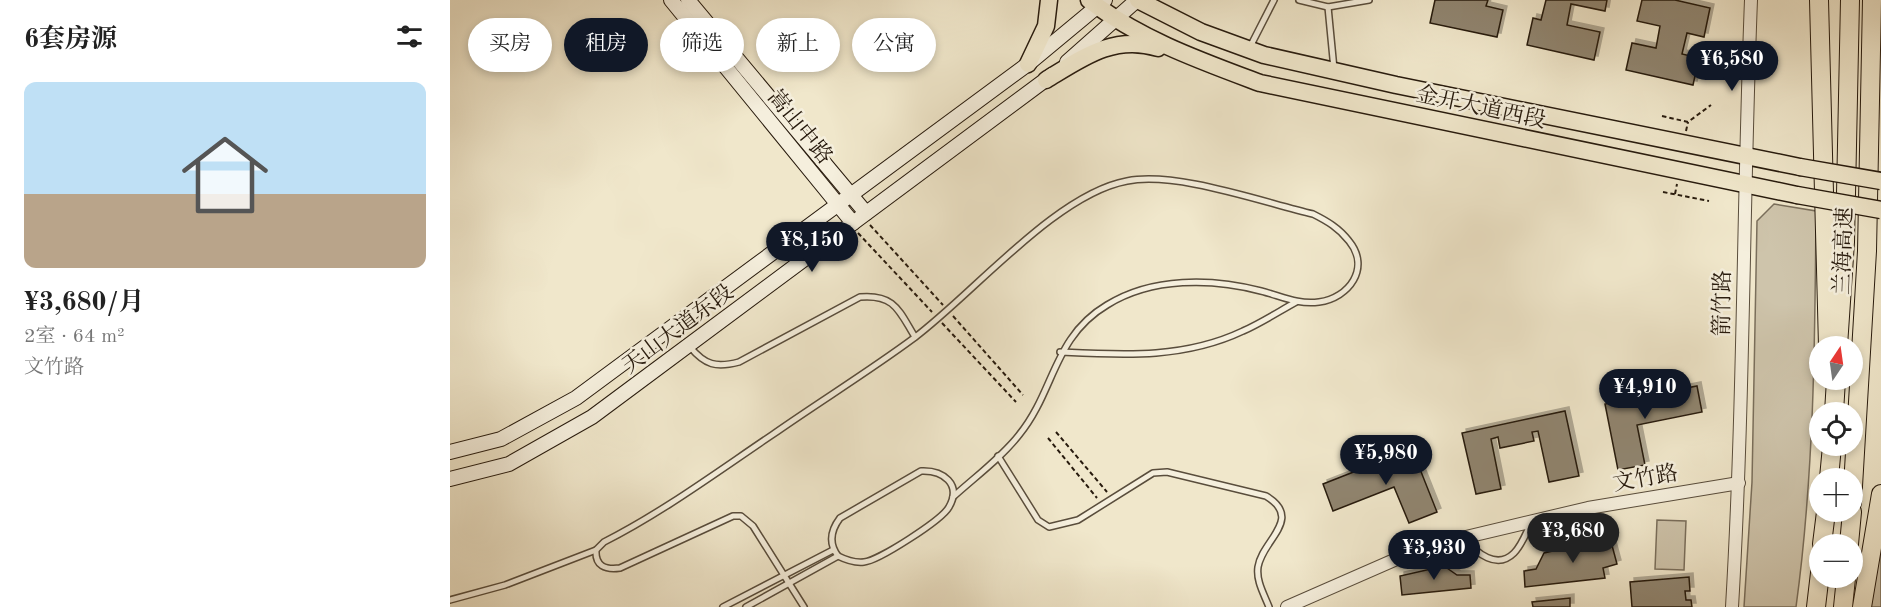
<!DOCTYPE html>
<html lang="zh">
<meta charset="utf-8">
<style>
:root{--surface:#fff;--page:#f6f6f6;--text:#222;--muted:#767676;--line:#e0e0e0;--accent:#111827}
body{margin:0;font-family:"Old Standard TT","Noto Serif SC",serif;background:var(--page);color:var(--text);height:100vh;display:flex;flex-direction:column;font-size:22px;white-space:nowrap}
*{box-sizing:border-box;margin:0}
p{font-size:20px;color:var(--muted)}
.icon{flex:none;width:33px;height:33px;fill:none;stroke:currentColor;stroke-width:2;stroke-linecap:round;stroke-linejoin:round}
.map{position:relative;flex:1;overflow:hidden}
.details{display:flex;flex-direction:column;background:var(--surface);width:450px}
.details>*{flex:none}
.guide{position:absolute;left:18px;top:18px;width:570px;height:54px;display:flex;gap:12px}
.needle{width:39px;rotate:13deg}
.fabs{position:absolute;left:1359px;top:336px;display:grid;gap:12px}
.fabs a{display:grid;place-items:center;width:54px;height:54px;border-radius:50%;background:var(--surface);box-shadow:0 3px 9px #0003;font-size:30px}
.price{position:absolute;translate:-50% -51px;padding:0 14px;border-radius:21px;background:var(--accent);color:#fff;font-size:20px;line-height:39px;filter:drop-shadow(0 2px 3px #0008)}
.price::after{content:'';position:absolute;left:50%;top:36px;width:18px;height:14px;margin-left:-9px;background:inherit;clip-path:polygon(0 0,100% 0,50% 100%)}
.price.on{background:#222;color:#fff}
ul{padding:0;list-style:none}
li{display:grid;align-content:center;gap:12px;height:318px;padding:0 24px}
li+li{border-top:2px solid var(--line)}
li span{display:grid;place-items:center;height:186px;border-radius:12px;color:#555}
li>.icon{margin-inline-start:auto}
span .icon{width:108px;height:108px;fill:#fffc;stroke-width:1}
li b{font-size:26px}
h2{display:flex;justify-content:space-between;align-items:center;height:72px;padding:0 24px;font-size:26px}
.tag{padding:0 21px;border-radius:27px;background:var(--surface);box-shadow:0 3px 9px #0003;font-size:21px;line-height:54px}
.tag.on{background:var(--accent);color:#fff}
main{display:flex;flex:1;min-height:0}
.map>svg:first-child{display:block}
</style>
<main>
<section class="details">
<h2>6套房源<svg class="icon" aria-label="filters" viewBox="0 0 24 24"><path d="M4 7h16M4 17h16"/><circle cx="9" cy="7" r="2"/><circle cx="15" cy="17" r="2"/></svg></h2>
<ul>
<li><span style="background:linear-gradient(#bfe0f5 60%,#b9a48a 0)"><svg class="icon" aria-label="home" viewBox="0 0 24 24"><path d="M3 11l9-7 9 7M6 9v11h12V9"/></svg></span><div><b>¥3,680/月</b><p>2室 · 64 m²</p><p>文竹路</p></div></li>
</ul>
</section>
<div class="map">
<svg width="1431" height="607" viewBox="0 0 1431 607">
<defs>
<filter id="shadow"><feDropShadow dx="4" dy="-4" stdDeviation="0" flood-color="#0004"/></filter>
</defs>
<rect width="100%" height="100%" fill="#f0e7cb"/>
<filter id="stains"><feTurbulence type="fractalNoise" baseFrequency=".00333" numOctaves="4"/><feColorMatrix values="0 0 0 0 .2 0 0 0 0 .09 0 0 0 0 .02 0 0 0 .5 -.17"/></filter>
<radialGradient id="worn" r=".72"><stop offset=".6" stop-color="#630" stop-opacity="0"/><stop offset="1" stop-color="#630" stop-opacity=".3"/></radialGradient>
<!-- green -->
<g fill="#cec4ab" stroke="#7a6f5c" stroke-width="1.5">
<path d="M1324,204L1366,211C1365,342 1364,476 1346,607H1294L1302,482L1307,221Z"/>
<path d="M1207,520L1236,521L1234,570L1205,569Z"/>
<path d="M1431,529V607H1419Z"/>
</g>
<!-- building -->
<g fill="#908570" stroke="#271a0d" stroke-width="1.5" filter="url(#shadow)">
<path d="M985,0H1038L1036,6L1053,10L1047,37L980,23Z"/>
<path d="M1096,0H1157L1155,11L1121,4L1117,25L1150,32L1144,60L1077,45L1083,18L1091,20Z"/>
<path d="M1192,0H1225L1260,8L1254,37L1237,33L1232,54L1249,58L1243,85L1176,70L1182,43L1206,48L1210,26L1187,21Z"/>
<path d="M1247,386L1252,412L1187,425L1195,465L1168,470L1155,404Z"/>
<path d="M1115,411L1129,476L1099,482L1088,431L1082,432L1084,441L1050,448L1048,437L1041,439L1051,489L1026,494L1012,433Z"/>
<path d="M962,449L987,512L959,523L944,487L883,511L873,484Z"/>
<path d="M1160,538L1167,564L1153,568L1155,578L1075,587L1074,571L1086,569L1094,553Z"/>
<path d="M994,566L1007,575H1020L1021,588L952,595L950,576Z"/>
<path d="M1239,577L1240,591H1235L1236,600H1241L1242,607H1182L1180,582Z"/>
<path d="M1120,598V607H1083L1082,602Z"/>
</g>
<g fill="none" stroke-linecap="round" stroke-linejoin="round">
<defs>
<g id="service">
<path d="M849,0L878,7L919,0"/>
<path d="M878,7L884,69"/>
<path d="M800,47L824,0"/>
<path d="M240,347C255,365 266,368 289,362L410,297C445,294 449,311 465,337"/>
<path d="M610,352C673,355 734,359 793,331C811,323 828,312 846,302"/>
<path d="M548,456L588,520L599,527L628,520L703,473L717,472L816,496C854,519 812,540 808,567C806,581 814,594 819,607"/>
<path d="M471,471C493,470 512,484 499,507C492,520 428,561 414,562C405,563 396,560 388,556C378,543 381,530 390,518Z"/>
<path d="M1016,539C1026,553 1047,570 1064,553C1072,545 1076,533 1081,523"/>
<path d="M0,600L55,585L146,550"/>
<path d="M273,607L383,550"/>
<path d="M296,607L388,556"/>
<path d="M354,607L303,526L291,516H283L170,568C155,570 145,566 146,550L154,542C213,512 267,472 322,435C369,402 418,372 464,338C523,294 606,194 677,181C726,171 812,202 863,214C877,221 889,228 899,241C921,268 899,298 869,302C848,305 831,296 811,291C762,278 702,277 657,305C603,337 605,391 569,435C551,458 525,477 503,497"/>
</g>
<g id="tertiary">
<path d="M837,607L974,547L1138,508L1289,483"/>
<path d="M1282,607C1294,405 1293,202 1301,0"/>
</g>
<g id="secondary">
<path d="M221,0L403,223"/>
<path d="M238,0L416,213"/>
<path d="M617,62L687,0"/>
<path d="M0,452L51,439L126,398L578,64L655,0"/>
<path d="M0,479L59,464L142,417L602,75"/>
</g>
<g id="primary">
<path d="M639,0C689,39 751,61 810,83L1347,195"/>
<path d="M688,0L751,32L814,55L946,85L1350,167"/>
<path d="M578,64L596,26L599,0"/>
<path d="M596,80C632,58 664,34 708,48"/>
</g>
<g id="motorway">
<path d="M1369,0L1378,346"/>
<path d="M1388,346L1395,242L1400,0"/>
<path d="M1384,412L1386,380"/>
<path d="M1379,478L1382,446"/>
<path d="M1402,503L1417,251L1422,0"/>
<path d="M1372,544L1376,512"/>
<path d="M1399,544L1402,512"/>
<path d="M1366,607L1370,573"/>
<path d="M1393,607L1396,578"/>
<path d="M1412,607L1431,494"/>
</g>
</defs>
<!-- service casing -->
<use href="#service" stroke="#594d3c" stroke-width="8"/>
<!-- tertiary casing -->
<use href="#tertiary" stroke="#594d3c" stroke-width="14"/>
<!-- secondary casing -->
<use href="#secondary" stroke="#271a0d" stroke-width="16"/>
<!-- primary casing -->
<use href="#primary" stroke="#271a0d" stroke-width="19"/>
<!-- motorway casing -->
<use href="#motorway" stroke="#271a0d" stroke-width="20"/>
<!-- path -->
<g stroke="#271a0d" stroke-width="2" stroke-dasharray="4.5 3" stroke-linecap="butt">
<path d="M1212,116L1238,122L1261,105"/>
<path d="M1236,131L1238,122"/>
<path d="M1213,192L1259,201"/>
<path d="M1225,194L1227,184"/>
<path d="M420,225L493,305"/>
<path d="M408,233L482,312"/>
<path d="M503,316L573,395"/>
<path d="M492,323L566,402"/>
<path d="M606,432L657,492"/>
<path d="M598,438L647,498"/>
</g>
<!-- service -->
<use href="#service" stroke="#f5efdd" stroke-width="5"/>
<!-- tertiary -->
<use href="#tertiary" stroke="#f5efdd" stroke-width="12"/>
<!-- secondary -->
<use href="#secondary" stroke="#f5efdd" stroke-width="14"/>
<!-- primary -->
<use href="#primary" stroke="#f0e7cb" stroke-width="16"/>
<!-- motorway -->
<use href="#motorway" stroke="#f0e7cb" stroke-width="18"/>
<defs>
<g id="primary-bridge">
<path d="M1350,167L1431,181"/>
<path d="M1347,195L1431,210"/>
</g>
</defs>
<!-- primary-bridge casing -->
<use href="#primary-bridge" stroke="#271a0d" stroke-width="19" stroke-linecap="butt"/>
<!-- primary-bridge -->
<use href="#primary-bridge" stroke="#f0e7cb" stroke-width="16"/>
</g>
<g text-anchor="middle" stroke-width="5" stroke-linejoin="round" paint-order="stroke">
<!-- street labels -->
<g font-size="22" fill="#271a0d" stroke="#f5efdd">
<text transform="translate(1031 106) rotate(12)" y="8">金开大道西段</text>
<text transform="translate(351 126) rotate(51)" y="8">嵩山中路</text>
<text transform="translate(1392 251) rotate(-88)" y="8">兰海高速</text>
<text transform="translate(1271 303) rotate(-89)" y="8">箭竹路</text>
<text transform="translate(227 328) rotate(-37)" y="8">天山大道东段</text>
<text transform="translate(1195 477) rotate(-10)" y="8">文竹路</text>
</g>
</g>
<rect width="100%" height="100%" filter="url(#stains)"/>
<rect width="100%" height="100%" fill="url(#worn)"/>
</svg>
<div class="fabs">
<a><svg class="needle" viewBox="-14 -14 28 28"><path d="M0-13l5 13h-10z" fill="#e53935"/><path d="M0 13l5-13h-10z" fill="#767676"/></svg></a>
<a><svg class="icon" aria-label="locate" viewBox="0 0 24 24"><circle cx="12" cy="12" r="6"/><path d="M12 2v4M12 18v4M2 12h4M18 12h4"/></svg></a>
<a>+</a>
<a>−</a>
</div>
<b class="price" style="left:1282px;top:92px">¥6,580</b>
<b class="price" style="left:362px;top:273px">¥8,150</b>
<b class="price" style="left:1195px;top:420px">¥4,910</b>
<b class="price" style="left:936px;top:486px">¥5,980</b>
<b class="price on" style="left:1123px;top:564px">¥3,680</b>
<b class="price" style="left:984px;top:581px">¥3,930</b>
<div class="guide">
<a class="tag">买房</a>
<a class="tag on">租房</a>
<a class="tag">筛选</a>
<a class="tag">新上</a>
<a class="tag">公寓</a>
</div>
</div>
</main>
